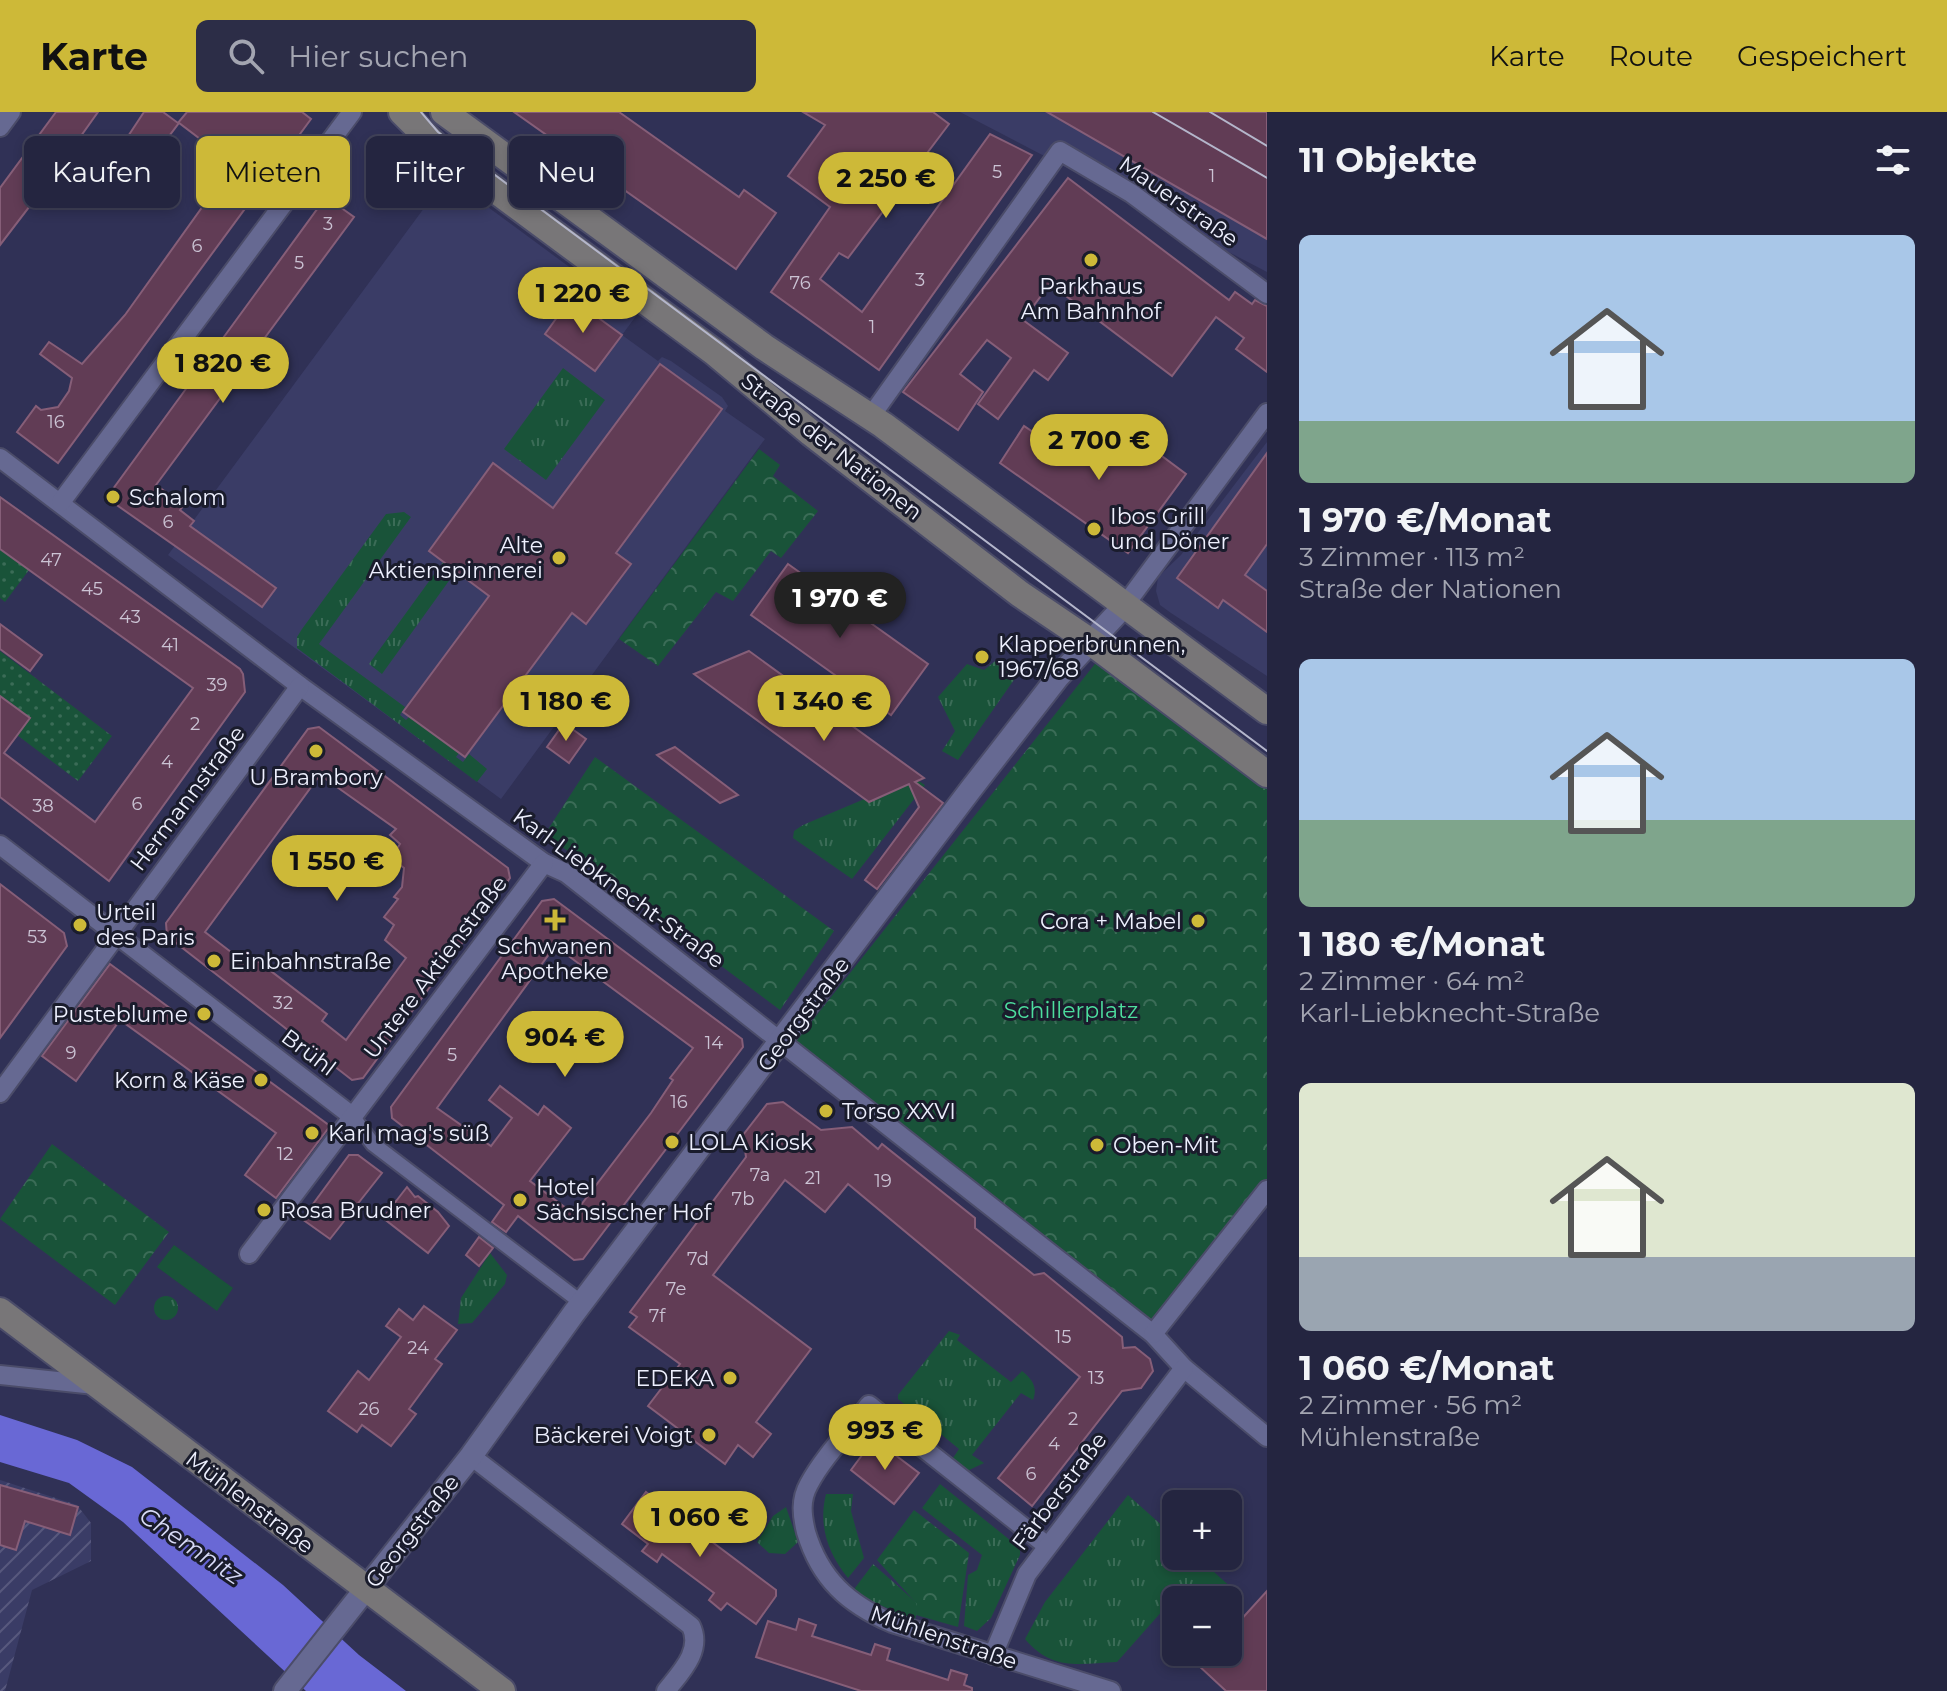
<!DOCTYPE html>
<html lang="de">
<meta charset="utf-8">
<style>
:root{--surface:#242540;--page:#2c2d47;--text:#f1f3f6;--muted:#a3a5b1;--line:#414259;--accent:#cdb938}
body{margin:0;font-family:Montserrat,sans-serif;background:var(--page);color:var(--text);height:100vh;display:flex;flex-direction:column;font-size:30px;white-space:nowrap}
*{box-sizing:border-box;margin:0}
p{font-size:26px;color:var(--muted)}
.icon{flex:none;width:44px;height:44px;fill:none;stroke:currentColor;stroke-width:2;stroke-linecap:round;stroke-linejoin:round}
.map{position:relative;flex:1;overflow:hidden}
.drawer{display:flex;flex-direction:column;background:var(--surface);width:680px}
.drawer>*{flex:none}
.hud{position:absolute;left:24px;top:24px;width:760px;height:72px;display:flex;gap:16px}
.controls{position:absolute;left:1162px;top:1378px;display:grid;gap:16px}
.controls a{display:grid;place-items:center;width:80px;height:80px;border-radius:12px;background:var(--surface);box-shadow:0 4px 12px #0003,0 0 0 2px var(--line);font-size:40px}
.price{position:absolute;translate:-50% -68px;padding:0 18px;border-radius:28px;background:var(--accent);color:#111;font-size:26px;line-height:52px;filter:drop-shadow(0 2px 4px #0008)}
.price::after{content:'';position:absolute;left:50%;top:48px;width:24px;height:18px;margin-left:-12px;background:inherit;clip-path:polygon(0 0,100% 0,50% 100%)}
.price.current{background:#222;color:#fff}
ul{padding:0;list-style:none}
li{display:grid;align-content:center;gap:16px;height:424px;padding:0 32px}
li span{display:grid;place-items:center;height:248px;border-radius:12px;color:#555}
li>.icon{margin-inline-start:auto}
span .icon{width:144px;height:144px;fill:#fffc;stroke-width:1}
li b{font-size:34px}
h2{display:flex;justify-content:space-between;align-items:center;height:96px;padding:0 32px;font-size:34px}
.tag{padding:0 28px;border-radius:12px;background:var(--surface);box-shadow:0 4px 12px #0003,0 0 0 2px var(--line);font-size:28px;line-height:72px}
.tag.current{background:var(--accent);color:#111}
header{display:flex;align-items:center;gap:48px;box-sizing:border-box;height:112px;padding:0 40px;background:var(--accent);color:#111}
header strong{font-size:38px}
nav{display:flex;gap:44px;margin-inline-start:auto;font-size:28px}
.search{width:560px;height:72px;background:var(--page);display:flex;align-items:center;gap:20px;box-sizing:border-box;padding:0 28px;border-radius:12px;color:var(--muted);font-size:30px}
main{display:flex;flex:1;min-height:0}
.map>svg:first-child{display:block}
</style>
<header>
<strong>Karte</strong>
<div class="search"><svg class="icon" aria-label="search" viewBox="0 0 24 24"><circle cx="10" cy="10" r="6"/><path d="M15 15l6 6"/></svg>Hier suchen</div>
<nav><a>Karte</a><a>Route</a><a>Gespeichert</a></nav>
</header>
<main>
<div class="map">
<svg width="1267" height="1579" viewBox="0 0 1267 1579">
<defs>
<pattern id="industrial-furrows" width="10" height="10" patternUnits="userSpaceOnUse" patternTransform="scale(2)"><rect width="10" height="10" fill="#3a3c66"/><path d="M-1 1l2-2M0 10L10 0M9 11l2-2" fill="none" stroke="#57587d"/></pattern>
<pattern id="grass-tufts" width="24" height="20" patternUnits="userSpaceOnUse" patternTransform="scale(2)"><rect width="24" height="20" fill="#195339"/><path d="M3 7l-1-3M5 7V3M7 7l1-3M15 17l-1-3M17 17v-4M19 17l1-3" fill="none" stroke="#3b6c57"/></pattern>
<pattern id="park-crowns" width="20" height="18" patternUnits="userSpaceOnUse" patternTransform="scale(2)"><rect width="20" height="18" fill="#195339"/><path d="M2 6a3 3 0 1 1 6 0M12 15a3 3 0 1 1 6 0" fill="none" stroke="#3b6c57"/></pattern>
<pattern id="garden-dots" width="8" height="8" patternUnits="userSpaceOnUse" patternTransform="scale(2)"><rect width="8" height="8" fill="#195339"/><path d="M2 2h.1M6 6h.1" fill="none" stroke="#3b6c57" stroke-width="1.8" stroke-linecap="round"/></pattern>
</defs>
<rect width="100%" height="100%" fill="#303156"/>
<!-- built -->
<g fill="#3a3c66">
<path d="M960,0H1267V160Z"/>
<path d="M447,65L636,204L622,223L658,249L662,245L671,249L722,285L728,294L725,299L765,327L501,687L168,443Z"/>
<path d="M1267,330V564L1171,501L1160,493L1156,479L1158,465L1181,443Z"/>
</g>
<!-- industrial -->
<path fill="url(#industrial-furrows)" d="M0,1368L77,1393L91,1411V1449L32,1478L5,1579H0Z"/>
<!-- grass -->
<g fill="url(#grass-tufts)">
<path d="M563,256L605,288L546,368L504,337Z"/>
<path d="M404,400L411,405L319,532L405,595L400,603L406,608L410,604L459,641L456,645L463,650L469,642L487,657L477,670L297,536V525L302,517L386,402Z"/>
<path d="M443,450L456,459L382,562L369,552Z"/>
<path d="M999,546L1018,562L958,648L942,639L955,619L938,585L967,552L984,558Z"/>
<path d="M914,666L925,673L852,767L793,726L794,719L803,713Z"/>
<path d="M490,1141L507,1163L505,1172L472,1211L458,1212L461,1186Z"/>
<circle cx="166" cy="1196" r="12"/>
<path d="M949,1219L960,1223L957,1228L1011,1270L1022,1259C1032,1267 1038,1275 1033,1288L1021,1281L972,1343L984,1351L967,1359L951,1349L959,1337L898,1287V1283Z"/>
<path d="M940,1372L1020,1436V1443L991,1506L977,1519L964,1514L968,1463L977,1458L982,1443L922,1396Z"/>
<path d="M826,1382H853L851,1399L864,1446L848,1466C828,1441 818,1414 826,1382Z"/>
<path d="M1128,1383L1176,1426V1444H1196L1233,1477L1224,1488H1176V1507L1164,1497L1117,1550C1078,1552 1052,1559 1025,1527L1045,1490Z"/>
<path d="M786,1395L798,1430L785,1442L769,1441L757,1430L773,1404Z"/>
<path d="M873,1452L918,1492L915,1509L852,1480Z"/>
</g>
<!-- park -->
<g fill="url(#park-crowns)">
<path d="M759,337L780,353L773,364L818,399L781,446L771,439L733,489L716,480L658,554L619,527Z"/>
<path d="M1102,543L1267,671V1069L1153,1214L793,933Z"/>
<path d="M595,645L834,819L780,898L545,722Z"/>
<path d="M52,1032L169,1120L115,1193L0,1107Z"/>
<path d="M914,1398L969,1441L958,1515L916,1503L917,1492L877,1448Z"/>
</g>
<!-- garden -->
<g fill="url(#garden-dots)">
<path d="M0,437L29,458L5,490L0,486Z"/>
<path d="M0,539L112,624L78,669L17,623L29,606L0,593Z"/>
</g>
<!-- pitch -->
<path fill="#195339" d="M174,1133L233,1176L217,1199L157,1155Z"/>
<!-- water -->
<path fill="#6968d5" d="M0,1303L77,1328L132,1355L283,1473L359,1543L406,1579H306L123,1410L69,1371L0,1350Z"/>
<!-- building -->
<g fill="#613c55" stroke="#865e78" stroke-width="2" fill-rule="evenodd">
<path d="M56,0H98L71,38L108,65L95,83L59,56L0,133V76Z"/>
<path d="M144,0H163L178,11L187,0H302L311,7L58,351L17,320L36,294L41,298L58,295L69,279L72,266L40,242L49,230L82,252L125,203L233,52L179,11L142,60L117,41Z"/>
<path d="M514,0H619L739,85L744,78L776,101L736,157Z"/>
<path d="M803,0H933L949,12L848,146L839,141L820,167L862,200L990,22L1032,43L879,258L771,180L830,95L788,64L825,13Z"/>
<path d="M1047,0H1267V127Z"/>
<path d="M1068,66L1229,188L1235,180L1252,192L1255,188L1267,194V260L1236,237L1244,226L1216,205L1172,264L1050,172L1023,208L1068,241L1048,268L1034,258L998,307L978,292L1011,246L987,228L960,262L983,280L958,318L903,280Z"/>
<path d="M326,85L354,105L156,373L184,393L180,398L194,409L190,414L276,476L262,495L111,389L110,381Z"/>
<path d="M571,186L622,223L595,259L545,222Z"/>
<path d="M660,252L722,297L616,441L631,452L586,512L572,501L465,645L403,600L489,484L429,439L493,351L553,396Z"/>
<path d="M1112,313L1152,343L1155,339L1186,362L1128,441L1000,351L1024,314L1080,352Z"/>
<path d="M1267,341V432L1245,463L1267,479V520L1223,488L1218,496L1177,466Z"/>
<path d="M0,385L240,557L243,562L245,580L109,769L0,685V584L30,606L4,641L95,710L193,576L0,437Z"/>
<path d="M788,452L928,552L891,603L751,503Z"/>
<path d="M0,512L42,543L30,559L0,537Z"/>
<path d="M749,539L924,666L915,670L943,691L877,777L865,768L919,695L909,672L869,690L694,562Z"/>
<path d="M564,611L586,627L569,651L547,635Z"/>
<path d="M319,615L508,756L510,766L363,966L352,968L167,824L166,811L308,617ZM320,663L396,717L390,723L400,732L391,746L404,756L402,775L394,785L398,787L384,805L394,813L385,828L406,846L346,928L322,909L327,902L246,840L240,847L205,820Z"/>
<path d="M675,635L738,683L720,691L657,643Z"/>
<path d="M0,772L64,821L67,834L0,926Z"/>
<path d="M554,787L742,927L743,935L583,1147L574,1148L518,1104L506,1120L492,1110L504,1093L392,1006L391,995L542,789ZM555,834L693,936L670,966L673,968L651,1001L574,1102L530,1069L571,1016L544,994L538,1003L500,974L489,988L512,1006L491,1034L437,996Z"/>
<path d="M110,852L330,1014L276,1086L245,1063L276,1021L120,908L76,969L42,944Z"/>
<path d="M783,990L821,1018L852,1015L878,1037L882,1032L975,1106V1116L1034,1163L1044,1161L1122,1225L1123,1236L1135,1235L1150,1247L1153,1259L1141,1276L1122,1279L1032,1394L998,1366L1080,1265L848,1072L825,1100L785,1068L713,1163L811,1237L756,1310L771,1322L753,1345L738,1333L725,1352L648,1294L680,1252L629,1215L637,1205L630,1200L746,1045L743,1023L767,992Z"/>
<path d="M349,1043H358L382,1061L330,1127L302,1107Z"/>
<path d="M407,1075L415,1085L418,1084L438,1100L449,1114L428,1141L383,1106Z"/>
<path d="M479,1125L493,1136L479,1154L466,1143Z"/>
<path d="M424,1194L457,1218L435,1247L442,1252L409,1297L416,1302L391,1334L362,1313L357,1320L328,1299L358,1259L369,1268L401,1225L386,1214L399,1197L413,1208Z"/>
<path d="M874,1327L919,1361L894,1392L851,1358Z"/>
<path d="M0,1373L78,1395L70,1423L25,1409L16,1438L0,1433Z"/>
<path d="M646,1380L776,1478V1484L756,1512L727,1491L721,1498L709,1488L714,1481L662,1442L657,1450L642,1439L648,1432L622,1412Z"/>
<path d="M1267,1479V1579H1226L1198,1553L1210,1540H1228V1522Z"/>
<path d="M799,1507L816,1513L812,1524L871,1543L875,1532L890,1537L887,1548L948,1568L951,1558L967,1563L964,1573L972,1576V1579H861L756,1545L768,1509L796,1518Z"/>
</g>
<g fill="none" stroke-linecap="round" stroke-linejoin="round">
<defs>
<path id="pedestrian" d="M352,1004L373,1032L582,1191"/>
<g id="minor">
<path d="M0,15L11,0"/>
<path d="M871,304L1060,39L1131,81L1267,182"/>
<path d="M0,346L300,574L544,751L566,761L1153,1222L1184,1256L1267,1325"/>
<path d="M61,390L352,0"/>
<path d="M1125,493L1267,301"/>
<path d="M0,733L352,1004"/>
<path d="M0,981L300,574"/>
<path d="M249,1142L544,751"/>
<path d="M1153,1222L1267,1078"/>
<path d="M0,1263L95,1273"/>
<path d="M471,1344L691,1514C703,1539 680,1561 666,1579"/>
<path d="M1046,1433L869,1293C850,1318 824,1344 809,1372C800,1388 802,1403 806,1420C820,1467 848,1492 892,1511L1111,1579"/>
<path d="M993,1543L1027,1462L1184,1256"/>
</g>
<path id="tertiary" d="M285,1579L471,1344L574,1201L971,677L1058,565L1125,493"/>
<g id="secondary">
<path d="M402,0L436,34L714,240L811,321L1020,482L1091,530L1267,662"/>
<path d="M444,0L764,235L883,313L1267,599"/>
<path d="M0,1199L502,1579"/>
</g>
</defs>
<!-- pedestrian casing -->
<use href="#pedestrian" stroke="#4b4c69" stroke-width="18"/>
<!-- minor casing -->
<use href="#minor" stroke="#4b4c69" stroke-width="22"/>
<!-- tertiary casing -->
<use href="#tertiary" stroke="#4b4c69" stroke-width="26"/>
<!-- secondary casing -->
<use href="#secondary" stroke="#4b4c69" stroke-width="30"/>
<!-- pedestrian -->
<use href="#pedestrian" stroke="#666992" stroke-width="14"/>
<!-- minor -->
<use href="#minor" stroke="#666992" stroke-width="18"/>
<!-- tertiary -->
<use href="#tertiary" stroke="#666992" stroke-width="22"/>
<!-- secondary -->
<use href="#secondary" stroke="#787678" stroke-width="26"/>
<!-- tram -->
<g stroke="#b4b6cb" stroke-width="2">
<path d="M421,0L438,20L483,54L1267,639"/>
<path d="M1153,0L1267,66"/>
<path d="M1210,0L1267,34"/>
</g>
</g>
<!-- markers -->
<g fill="#cdb938" stroke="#1a1c2c" stroke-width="3">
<circle cx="1091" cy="148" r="8"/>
<circle cx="113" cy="385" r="8"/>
<circle cx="1094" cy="417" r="8"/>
<circle cx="559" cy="446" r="8"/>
<circle cx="982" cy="545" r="8"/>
<circle cx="316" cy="639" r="8"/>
<path d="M551 796h8v8h8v8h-8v8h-8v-8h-8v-8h8z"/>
<circle cx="1198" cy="809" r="8"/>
<circle cx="80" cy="813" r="8"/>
<circle cx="214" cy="849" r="8"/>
<circle cx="204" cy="902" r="8"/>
<circle cx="261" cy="968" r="8"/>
<circle cx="826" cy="999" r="8"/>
<circle cx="312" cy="1021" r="8"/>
<circle cx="672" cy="1030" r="8"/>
<circle cx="1097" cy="1033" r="8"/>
<circle cx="520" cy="1088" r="8"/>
<circle cx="264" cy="1098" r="8"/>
<circle cx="730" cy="1266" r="8"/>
<circle cx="709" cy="1323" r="8"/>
</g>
<g text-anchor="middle" stroke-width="6" stroke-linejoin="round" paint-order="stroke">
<!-- number labels -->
<g font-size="18" fill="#cbc3d4">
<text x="997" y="66">5</text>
<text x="1212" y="70">1</text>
<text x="328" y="118">3</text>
<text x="197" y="140">6</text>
<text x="299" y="157">5</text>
<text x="920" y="174">3</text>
<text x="800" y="177">76</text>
<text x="872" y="221">1</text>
<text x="56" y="316">16</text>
<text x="168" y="416">6</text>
<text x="51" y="454">47</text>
<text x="92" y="483">45</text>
<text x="130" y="511">43</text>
<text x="170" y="539">41</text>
<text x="217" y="579">39</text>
<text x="195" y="618">2</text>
<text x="167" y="656">4</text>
<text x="137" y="698">6</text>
<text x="43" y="700">38</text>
<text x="37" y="831">53</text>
<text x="283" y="897">32</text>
<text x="714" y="937">14</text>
<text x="71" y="947">9</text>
<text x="452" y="949">5</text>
<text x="679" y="996">16</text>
<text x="285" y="1048">12</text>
<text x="760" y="1069">7a</text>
<text x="813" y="1072">21</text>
<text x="883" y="1075">19</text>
<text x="743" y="1093">7b</text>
<text x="698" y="1153">7d</text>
<text x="676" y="1183">7e</text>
<text x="657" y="1210">7f</text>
<text x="1063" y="1231">15</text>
<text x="418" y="1242">24</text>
<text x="1096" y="1272">13</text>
<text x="369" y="1303">26</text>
<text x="1073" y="1313">2</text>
<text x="1054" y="1338">4</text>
<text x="1031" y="1368">6</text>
</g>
<!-- street labels -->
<g font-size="22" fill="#eef0fe" stroke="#1a1c2c">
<text transform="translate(1179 89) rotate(35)" y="8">Mauerstraße</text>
<text transform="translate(832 334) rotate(38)" y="8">Straße der Nationen</text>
<text transform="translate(187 686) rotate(-53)" y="8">Hermannstraße</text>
<text transform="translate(619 776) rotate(36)" y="8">Karl-Liebknecht-Straße</text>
<text transform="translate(435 855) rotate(-53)" y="8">Untere Aktienstraße</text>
<text transform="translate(803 902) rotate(-53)" y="8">Georgstraße</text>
<text transform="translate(309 940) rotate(37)" y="8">Brühl</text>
<text transform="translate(1059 1379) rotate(-53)" y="8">Färberstraße</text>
<text transform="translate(250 1390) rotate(37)" y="8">Mühlenstraße</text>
<text transform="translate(412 1419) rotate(-52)" y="8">Georgstraße</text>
<text transform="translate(944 1525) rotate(19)" y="8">Mühlenstraße</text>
</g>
<!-- poi labels -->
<g font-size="22" fill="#eef0fe" stroke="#1a1c2c" text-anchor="start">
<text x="1091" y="182" text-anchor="middle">Parkhaus<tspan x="1091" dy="25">Am Bahnhof</tspan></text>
<text x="129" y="393">Schalom</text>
<text x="1110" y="412">Ibos Grill<tspan x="1110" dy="25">und Döner</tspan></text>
<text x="543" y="441" text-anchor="end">Alte<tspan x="543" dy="25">Aktienspinnerei</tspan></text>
<text x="998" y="540">Klapperbrunnen,<tspan x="998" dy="25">1967/68</tspan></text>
<text x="316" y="673" text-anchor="middle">U Brambory</text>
<text x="96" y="808">Urteil<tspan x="96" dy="25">des Paris</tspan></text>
<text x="1182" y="817" text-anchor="end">Cora + Mabel</text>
<text x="555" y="842" text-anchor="middle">Schwanen<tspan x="555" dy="25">Apotheke</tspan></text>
<text x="230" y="857">Einbahnstraße</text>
<text x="188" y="910" text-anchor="end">Pusteblume</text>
<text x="245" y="976" text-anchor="end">Korn &amp; Käse</text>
<text x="842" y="1007">Torso XXVI</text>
<text x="328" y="1029">Karl mag's süß</text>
<text x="688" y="1038">LOLA Kiosk</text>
<text x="1113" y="1041">Oben-Mit</text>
<text x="536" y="1083">Hotel<tspan x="536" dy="25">Sächsischer Hof</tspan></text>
<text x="280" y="1106">Rosa Brudner</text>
<text x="714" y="1274" text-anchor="end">EDEKA</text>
<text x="693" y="1331" text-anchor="end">Bäckerei Voigt</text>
</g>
<!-- park labels -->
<g font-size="22" fill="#4dde9e" stroke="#1a1c2c">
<text x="1071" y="906">Schillerplatz</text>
</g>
<!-- water labels -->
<g font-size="24" font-style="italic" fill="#d7daf6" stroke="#1a1c2c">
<text transform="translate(191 1434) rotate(34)" y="8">Chemnitz</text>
</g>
</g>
</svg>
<div class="controls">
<a>+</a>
<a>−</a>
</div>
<b class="price" style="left:886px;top:108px">2 250 €</b>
<b class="price" style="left:583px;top:223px">1 220 €</b>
<b class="price" style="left:223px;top:293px">1 820 €</b>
<b class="price" style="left:1099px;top:370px">2 700 €</b>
<b class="price current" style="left:840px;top:528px">1 970 €</b>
<b class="price" style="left:566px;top:631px">1 180 €</b>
<b class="price" style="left:824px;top:631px">1 340 €</b>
<b class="price" style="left:337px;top:791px">1 550 €</b>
<b class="price" style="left:565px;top:967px">904 €</b>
<b class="price" style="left:885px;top:1360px">993 €</b>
<b class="price" style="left:700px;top:1447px">1 060 €</b>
<div class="hud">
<a class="tag">Kaufen</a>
<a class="tag current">Mieten</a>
<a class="tag">Filter</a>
<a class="tag">Neu</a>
</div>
</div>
<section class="drawer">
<h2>11 Objekte<svg class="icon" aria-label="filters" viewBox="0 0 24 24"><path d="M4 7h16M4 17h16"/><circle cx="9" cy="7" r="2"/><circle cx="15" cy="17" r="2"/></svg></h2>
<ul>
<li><span style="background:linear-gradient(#a9c7e8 75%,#7fa58c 0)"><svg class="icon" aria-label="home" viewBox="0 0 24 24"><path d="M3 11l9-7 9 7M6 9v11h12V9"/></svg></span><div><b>1 970 €/Monat</b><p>3 Zimmer · 113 m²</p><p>Straße der Nationen</p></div></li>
<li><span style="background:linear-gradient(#a9c7e8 65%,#7fa58c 0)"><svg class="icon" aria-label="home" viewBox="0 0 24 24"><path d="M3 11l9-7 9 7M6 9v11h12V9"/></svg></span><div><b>1 180 €/Monat</b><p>2 Zimmer · 64 m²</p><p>Karl-Liebknecht-Straße</p></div></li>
<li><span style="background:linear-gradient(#dfe7d0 70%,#9aa5b1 0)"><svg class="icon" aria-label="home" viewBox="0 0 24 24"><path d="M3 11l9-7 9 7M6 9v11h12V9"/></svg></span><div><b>1 060 €/Monat</b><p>2 Zimmer · 56 m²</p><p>Mühlenstraße</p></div></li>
</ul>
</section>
</main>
